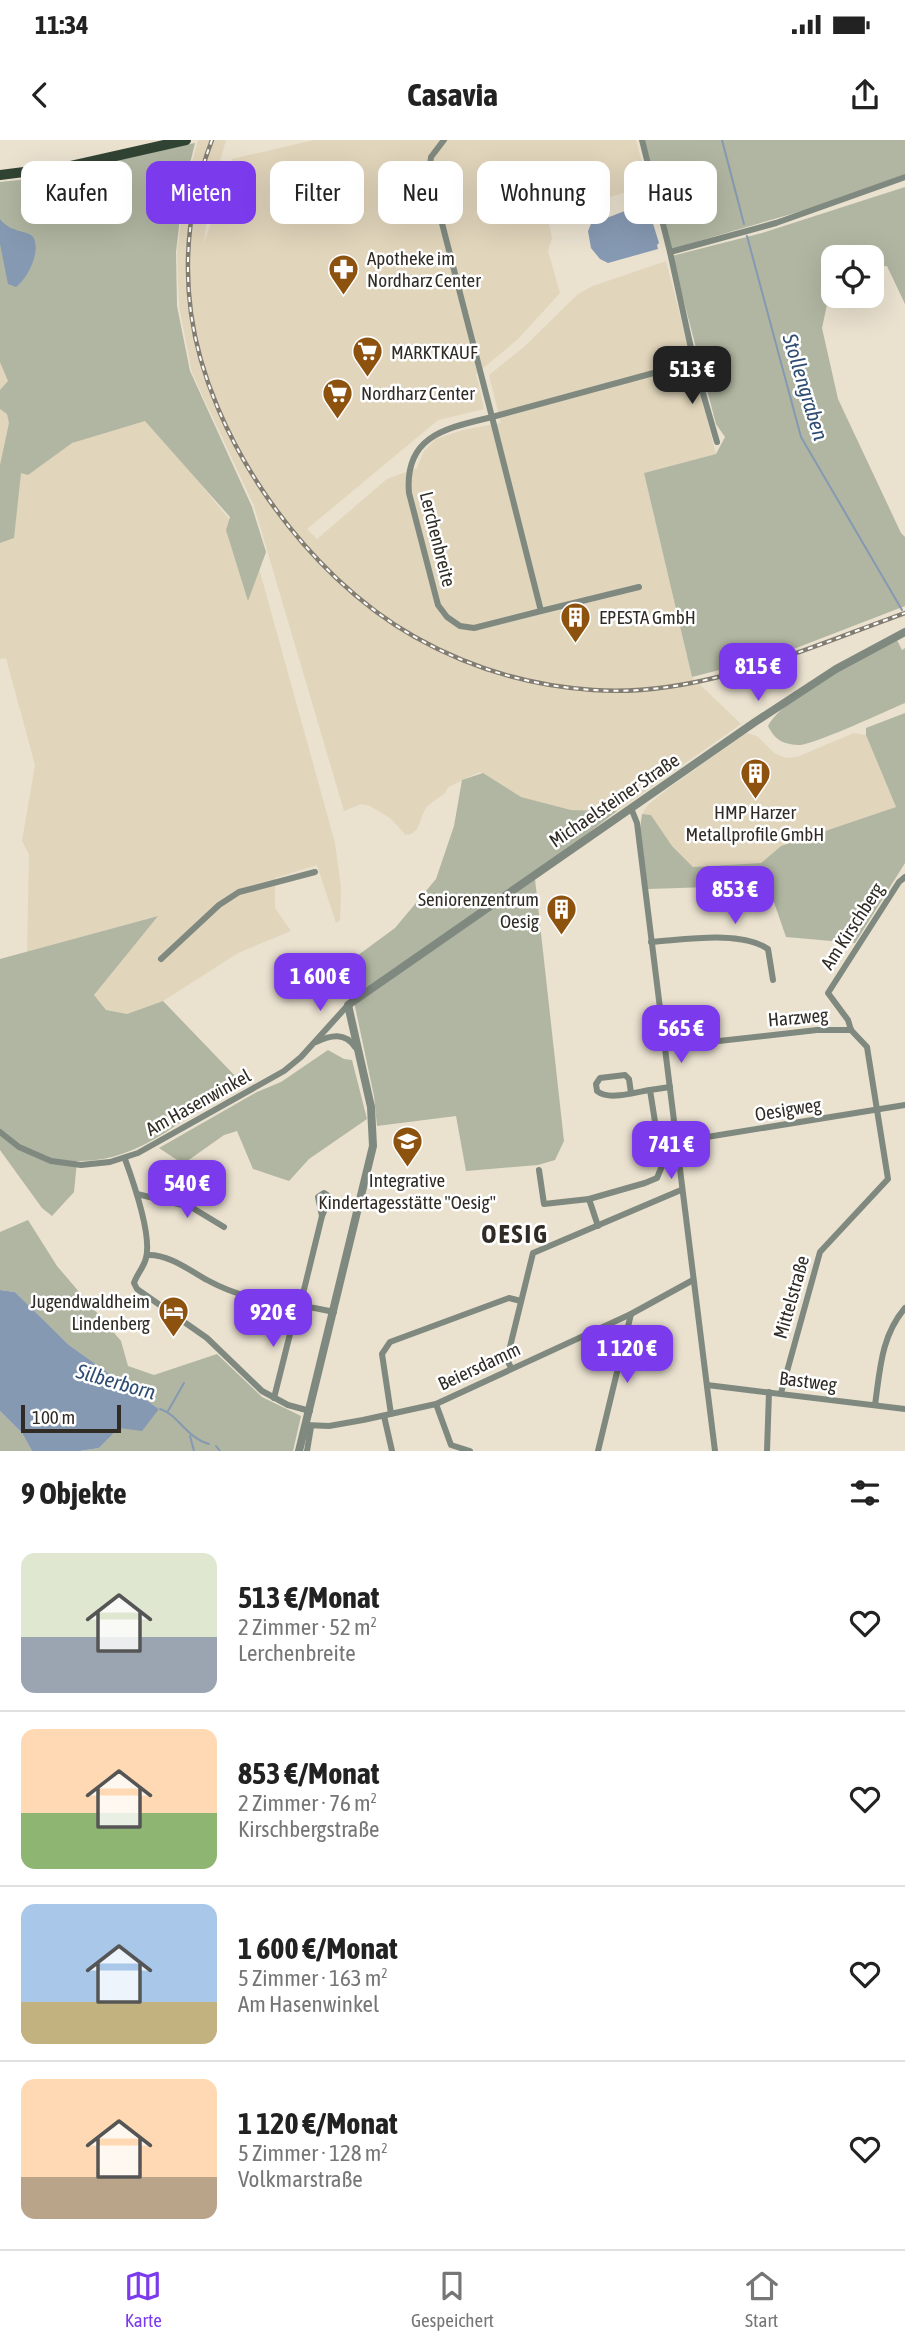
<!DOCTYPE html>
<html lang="de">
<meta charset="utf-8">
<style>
:root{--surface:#fff;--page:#f2f2f2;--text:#222;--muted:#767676;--line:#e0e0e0;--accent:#7c3aed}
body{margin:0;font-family:"Asap Condensed",sans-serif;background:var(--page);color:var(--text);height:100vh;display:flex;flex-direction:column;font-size:26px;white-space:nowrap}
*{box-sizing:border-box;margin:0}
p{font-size:23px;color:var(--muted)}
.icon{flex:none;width:38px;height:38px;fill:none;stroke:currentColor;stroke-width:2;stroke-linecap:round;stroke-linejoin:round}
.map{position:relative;height:1311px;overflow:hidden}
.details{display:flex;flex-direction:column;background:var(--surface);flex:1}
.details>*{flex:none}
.banner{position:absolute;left:21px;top:21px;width:864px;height:63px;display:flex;gap:14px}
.controls{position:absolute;left:821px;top:105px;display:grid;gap:14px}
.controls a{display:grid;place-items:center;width:63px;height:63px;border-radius:14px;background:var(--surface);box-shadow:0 7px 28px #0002;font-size:35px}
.scale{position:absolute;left:21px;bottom:18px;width:100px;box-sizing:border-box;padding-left:7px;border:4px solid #302c25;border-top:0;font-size:19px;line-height:24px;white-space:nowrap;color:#302c25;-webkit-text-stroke:5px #fff;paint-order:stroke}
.price{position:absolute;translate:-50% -60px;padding:0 16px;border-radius:14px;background:var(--accent);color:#fff;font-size:23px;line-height:46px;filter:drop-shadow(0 2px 4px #0008)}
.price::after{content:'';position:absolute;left:50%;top:42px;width:21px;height:16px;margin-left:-10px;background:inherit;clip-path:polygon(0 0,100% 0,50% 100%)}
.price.selected{background:#222;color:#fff}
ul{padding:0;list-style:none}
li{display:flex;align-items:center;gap:21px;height:175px;padding:0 21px}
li+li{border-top:2px solid var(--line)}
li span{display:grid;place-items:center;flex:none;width:196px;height:140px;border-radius:14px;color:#555}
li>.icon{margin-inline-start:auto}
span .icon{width:84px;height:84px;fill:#fffc;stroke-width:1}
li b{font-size:30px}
h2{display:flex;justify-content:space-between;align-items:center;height:84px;padding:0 21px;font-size:30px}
.chip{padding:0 24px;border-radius:14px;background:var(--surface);box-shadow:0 7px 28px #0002;font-size:24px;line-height:63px}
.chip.selected{background:var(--accent);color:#fff}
.status{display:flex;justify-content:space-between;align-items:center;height:49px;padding:0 35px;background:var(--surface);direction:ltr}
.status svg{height:19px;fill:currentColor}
header{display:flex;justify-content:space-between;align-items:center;height:91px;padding:0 21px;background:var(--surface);font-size:32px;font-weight:700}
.tabs{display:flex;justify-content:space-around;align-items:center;height:98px;border-top:2px solid var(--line);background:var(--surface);font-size:19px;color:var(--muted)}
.tabs a{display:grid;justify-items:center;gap:4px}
.tabs .selected{color:var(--accent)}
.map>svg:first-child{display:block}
</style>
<div class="status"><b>11:34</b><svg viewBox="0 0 49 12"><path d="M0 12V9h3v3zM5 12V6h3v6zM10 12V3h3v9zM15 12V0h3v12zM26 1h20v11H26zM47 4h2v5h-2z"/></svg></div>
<header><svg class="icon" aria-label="back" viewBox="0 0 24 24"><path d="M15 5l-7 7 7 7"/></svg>Casavia<svg class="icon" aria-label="share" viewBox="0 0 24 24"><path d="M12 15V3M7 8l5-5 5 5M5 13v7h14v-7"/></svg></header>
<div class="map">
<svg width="905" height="1311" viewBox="0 0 905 1311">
<rect width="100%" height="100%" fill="#eae1cf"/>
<!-- built -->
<g fill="#e1d5bb">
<path d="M198,0H226L209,60L204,103L232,19L314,0H636L644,30L643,44L637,49L547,75L552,98L548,111L560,153L518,199L476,234L484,269L438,280L307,389L317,399L387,339L417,328L424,311L436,299L463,290L501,283L489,235L524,207L578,154L593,146L666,121L716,314L644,333L692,537L741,584L617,671L571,670L521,657L480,632L448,647L445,653L426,667L417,689L413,693L406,695L390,678L370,666L361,664L344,671L254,366L192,233L179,166L177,113L185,51Z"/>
<path d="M0,218L146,277L241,394L260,432L335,703L341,747L340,780L336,783L317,725L275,738V768L291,791L238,813L163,861L127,874L106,870L94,855L157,776L27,812L29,714L22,701L35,625L6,518L0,519Z"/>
<path d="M746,593L757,596L774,613L786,618L797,617L854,593L866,595L896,667L781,706L761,723L693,727L672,706L651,675L642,674L648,665L669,648Z"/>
</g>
<!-- green -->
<g fill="#b0b6a1">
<path d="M644,0H905V34L809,69L671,109Z"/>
<path d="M195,3L183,52L176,112L177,166L190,231L252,367L266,412L248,461L226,390L230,377L145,281L72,303L28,335L21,333L14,398L0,403V325L9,283L7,274L0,269V250L8,241L0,222V42L19,40Z"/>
<path d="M905,47V164L887,126L872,127V117H833V136L822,188L838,259L901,393L905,397V466L778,515L692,537L644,333L716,314L725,297L716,284L672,116L762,93Z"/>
<path d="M897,500L902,510L905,508V563C886,571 812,606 798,605C783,604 775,600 768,586C786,554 864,518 897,500Z"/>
<path d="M905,573V723L855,803L786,797L768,745L648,749L640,689L642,674L651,675L672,706L693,727L761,723L781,706L896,667L866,595V588Z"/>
<path d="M483,633L521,657L571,670L617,671L539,731L535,739L564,1001L555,1020L538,1025L466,1031L456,976L377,986L374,956L346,824L395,788L436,739L454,686L462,640Z"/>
<path d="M158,776L94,855L106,870L127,874L163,861L238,939C190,974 140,1023 77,1021L74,1052L52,1076L42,1068L0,1010V819Z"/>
<path d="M328,910L344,919L352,920L367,979L309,1019L289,1041L253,1029L237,991L224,995L183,1024L159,1008L257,952L281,942Z"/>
<path d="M28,1080L57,1126L121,1201L128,1226L154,1235L217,1214L262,1257L301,1276L293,1311H80L99,1308L119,1288L159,1269L69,1205L15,1152L0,1150V1092Z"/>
<path d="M0,1271L22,1293L32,1311H0Z"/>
</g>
<!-- water -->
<g fill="#8699b2">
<path d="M643,64H647L659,103L657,105L658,109L608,123L600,119L591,108L588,91L591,84Z"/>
<path d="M0,79C10,93 28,90 33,97C42,111 27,139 16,147L8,144L0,104Z"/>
<path d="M0,1150L15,1152L69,1205L159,1269L142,1291L119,1288L99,1308L80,1311H32L22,1293L0,1271Z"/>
</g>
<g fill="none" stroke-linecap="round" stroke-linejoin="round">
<!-- stream -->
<g stroke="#8699b2" stroke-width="2">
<path d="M722,0L744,84"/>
<path d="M747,96L801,297L902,470"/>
<path d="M160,1269C178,1274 185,1297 209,1304"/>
<path d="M168,1271L184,1243"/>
<path d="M190,1296L194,1311"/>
<path d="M216,1306L220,1311"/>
</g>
<!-- minor -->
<g stroke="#7f897f" stroke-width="6">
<path d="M444,0L431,17L429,33L492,277L694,222L670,112L642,0"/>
<path d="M670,112L776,83L905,37"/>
<path d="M694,222L717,302"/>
<path d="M492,277L541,471L474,488L460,486L447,477L438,465L409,353C404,295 447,288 492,277Z"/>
<path d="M541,471L639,447"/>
<path d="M631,668L637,683L715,1311"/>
<path d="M651,802C684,800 740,790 768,809L773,840"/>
<path d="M161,819L219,765L239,752L315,732"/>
<path d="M316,902C331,895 345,892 355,907"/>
<path d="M665,907L817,890H851"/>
<path d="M631,953L629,939L625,935L600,938L596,944L597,951C609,961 635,952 650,950"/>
<path d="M0,992L19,1007L51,1021L81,1025L110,1022L138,1013L284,931L301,917L348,865"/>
<path d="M676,1002L905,965"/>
<path d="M125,1019C133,1041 152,1095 146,1118C144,1127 137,1134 134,1143L137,1149L207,1198L262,1251L288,1265L310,1271"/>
<path d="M539,1030L544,1064L589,1059L598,1086"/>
<path d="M137,1054L191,1067L212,1038"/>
<path d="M589,1059L645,1043L657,1038L662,1026L650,950L670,947"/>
<path d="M191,1067L224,1087"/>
<path d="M147,1115C169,1114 189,1130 207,1140C253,1165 287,1161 334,1172"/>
<path d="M300,1166L322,1076L330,1057L324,1053L318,1057L322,1076"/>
<path d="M511,1228L507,1219L533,1113L681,1050"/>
<path d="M707,1245L905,1269"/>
<path d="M781,1253L820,1112L888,1039L867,907L851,890L848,880L828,853L899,742L905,737"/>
<path d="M274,1258L297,1166"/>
<path d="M436,1264L451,1305L470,1311"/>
<path d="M875,1265C880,1230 881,1196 905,1168"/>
<path d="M391,1274L382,1214L390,1202L509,1158L521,1161"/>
<path d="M384,1276L392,1311"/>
<path d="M306,1285L329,1286L363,1280L436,1264L631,1174L693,1140"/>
<path d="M307,1311L311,1287"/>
<path d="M598,1311L631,1174"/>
<path d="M767,1311L769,1252"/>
</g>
<!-- tertiary -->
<path stroke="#7f897f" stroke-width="8" d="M299,1311L373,1006L371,967L348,865L755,582L836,529L905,492"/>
<!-- primary -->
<path stroke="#314332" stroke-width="10" d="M0,35L71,26L186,0"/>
<defs>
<path id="rail" d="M212,0C191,55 183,114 191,173C208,298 305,435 415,497C470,528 530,546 593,550C699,558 807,508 905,473"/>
</defs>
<!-- rail casing -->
<use href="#rail" stroke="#837d71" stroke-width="4.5"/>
<!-- rail -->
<use href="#rail" stroke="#fff" stroke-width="2" stroke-dasharray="5" stroke-linecap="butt"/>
</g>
<!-- icons -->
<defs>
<symbol id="pharmacy-pin" viewBox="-11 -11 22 30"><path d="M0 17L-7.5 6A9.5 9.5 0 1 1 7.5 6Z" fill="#8d530e" stroke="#fff"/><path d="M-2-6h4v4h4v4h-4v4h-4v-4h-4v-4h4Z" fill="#fff"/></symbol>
<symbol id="supermarket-pin" viewBox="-11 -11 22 30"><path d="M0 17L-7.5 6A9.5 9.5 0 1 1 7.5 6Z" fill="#8d530e" stroke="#fff"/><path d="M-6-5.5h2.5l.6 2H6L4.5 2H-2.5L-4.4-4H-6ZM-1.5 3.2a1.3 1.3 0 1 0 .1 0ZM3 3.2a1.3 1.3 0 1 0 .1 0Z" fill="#fff"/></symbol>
<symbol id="building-pin" viewBox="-11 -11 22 30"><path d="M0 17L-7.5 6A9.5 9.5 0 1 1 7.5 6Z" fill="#8d530e" stroke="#fff"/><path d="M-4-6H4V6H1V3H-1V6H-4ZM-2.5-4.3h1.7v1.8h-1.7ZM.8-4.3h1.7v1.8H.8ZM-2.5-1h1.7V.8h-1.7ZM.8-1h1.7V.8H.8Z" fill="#fff"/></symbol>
<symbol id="school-pin" viewBox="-11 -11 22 30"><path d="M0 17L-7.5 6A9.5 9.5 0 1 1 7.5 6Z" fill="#8d530e" stroke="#fff"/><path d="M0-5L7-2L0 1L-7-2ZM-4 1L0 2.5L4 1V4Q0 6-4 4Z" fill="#fff"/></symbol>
<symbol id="hotel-pin" viewBox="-11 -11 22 30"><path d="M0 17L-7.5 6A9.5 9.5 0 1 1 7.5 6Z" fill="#8d530e" stroke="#fff"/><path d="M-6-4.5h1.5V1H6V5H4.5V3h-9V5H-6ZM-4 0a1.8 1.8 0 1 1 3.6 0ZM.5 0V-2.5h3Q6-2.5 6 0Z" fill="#fff"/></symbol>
</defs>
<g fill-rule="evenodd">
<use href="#pharmacy-pin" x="326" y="112" width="35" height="47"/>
<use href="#supermarket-pin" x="350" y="194" width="35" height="47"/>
<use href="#supermarket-pin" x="320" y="236" width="35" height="47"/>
<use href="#building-pin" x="558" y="460" width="35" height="47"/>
<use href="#building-pin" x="738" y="616" width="35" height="47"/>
<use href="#building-pin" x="544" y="752" width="35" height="47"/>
<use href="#school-pin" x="390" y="984" width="35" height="47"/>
<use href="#hotel-pin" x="156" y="1154" width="35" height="47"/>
</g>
<g text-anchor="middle" stroke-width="5" stroke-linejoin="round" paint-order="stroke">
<!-- poi labels -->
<g font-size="19" fill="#302c25" stroke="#fff" text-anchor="start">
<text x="367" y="125">Apotheke im<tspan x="367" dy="22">Nordharz Center</tspan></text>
<text x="391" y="219">MARKTKAUF</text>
<text x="361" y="260">Nordharz Center</text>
<text x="599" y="484">EPESTA GmbH</text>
<text x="755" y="679" text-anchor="middle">HMP Harzer<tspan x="755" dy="22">Metallprofile GmbH</tspan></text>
<text x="539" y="766" text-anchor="end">Seniorenzentrum<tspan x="539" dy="22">Oesig</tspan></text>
<text x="407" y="1047" text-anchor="middle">Integrative<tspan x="407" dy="22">Kindertagesstätte "Oesig"</tspan></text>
<text x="150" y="1168" text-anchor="end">Jugendwaldheim<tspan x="150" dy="22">Lindenberg</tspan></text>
</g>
<!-- street labels -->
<g font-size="19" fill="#302c25" stroke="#fff">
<text transform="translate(438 399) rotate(76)" y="7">Lerchenbreite</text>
<text transform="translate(614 660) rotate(-34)" y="7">Michaelsteiner Straße</text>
<text transform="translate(852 786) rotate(-57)" y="7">Am Kirschberg</text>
<text transform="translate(798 877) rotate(-5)" y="7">Harzweg</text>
<text transform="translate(198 962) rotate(-29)" y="7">Am Hasenwinkel</text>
<text transform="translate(788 969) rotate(-9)" y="7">Oesigweg</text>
<text transform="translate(791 1157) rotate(-74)" y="7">Mittelstraße</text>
<text transform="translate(479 1226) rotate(-25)" y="7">Beiersdamm</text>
<text transform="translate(808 1241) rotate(7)" y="7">Bastweg</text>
</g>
<!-- water labels -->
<g font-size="21" font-style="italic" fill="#2f4d72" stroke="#fff">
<text transform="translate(805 247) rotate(73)" y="7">Stollengraben</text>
<text transform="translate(116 1242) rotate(16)" y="7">Silberborn</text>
</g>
<!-- district labels -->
<g font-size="26" font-weight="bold" letter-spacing="2" fill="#302c25" stroke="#fff">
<text x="515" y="1103">OESIG</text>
</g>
</g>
</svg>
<div class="controls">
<a><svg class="icon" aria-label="locate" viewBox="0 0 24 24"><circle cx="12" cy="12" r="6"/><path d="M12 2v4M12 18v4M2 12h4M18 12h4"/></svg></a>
</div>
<div class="scale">100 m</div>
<b class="price selected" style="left:692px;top:266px">513 €</b>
<b class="price" style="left:758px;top:563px">815 €</b>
<b class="price" style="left:735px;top:786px">853 €</b>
<b class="price" style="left:320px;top:873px">1 600 €</b>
<b class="price" style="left:681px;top:925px">565 €</b>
<b class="price" style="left:671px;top:1041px">741 €</b>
<b class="price" style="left:187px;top:1080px">540 €</b>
<b class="price" style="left:273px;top:1209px">920 €</b>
<b class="price" style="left:627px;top:1245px">1 120 €</b>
<div class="banner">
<a class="chip">Kaufen</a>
<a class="chip selected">Mieten</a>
<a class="chip">Filter</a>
<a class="chip">Neu</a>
<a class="chip">Wohnung</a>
<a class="chip">Haus</a>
</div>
</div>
<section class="details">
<h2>9 Objekte<svg class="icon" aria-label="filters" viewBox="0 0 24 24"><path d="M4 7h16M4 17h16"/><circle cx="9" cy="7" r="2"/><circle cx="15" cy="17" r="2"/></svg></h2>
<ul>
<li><span style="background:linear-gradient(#dfe7d0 60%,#9aa5b1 0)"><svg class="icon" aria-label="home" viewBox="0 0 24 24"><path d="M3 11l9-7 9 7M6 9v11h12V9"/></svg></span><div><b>513 €/Monat</b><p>2 Zimmer · 52 m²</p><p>Lerchenbreite</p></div><svg class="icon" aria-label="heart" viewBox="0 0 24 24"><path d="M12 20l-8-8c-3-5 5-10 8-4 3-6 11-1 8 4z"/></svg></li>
<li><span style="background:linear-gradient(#ffd9b3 60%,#8fb573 0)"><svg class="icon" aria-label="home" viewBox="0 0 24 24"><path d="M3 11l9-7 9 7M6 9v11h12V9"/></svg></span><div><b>853 €/Monat</b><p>2 Zimmer · 76 m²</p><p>Kirschbergstraße</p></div><svg class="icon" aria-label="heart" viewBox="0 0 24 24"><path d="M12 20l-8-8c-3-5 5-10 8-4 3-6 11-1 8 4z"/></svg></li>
<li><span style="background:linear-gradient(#a9c7e8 70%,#c2b280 0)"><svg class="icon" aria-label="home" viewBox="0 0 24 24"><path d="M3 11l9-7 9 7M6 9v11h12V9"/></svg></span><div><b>1 600 €/Monat</b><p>5 Zimmer · 163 m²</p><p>Am Hasenwinkel</p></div><svg class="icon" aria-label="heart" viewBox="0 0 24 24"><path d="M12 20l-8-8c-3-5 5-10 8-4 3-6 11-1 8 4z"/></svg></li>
<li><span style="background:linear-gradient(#ffd9b3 70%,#b9a48a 0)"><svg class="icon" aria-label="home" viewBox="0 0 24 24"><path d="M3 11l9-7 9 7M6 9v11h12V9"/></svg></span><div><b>1 120 €/Monat</b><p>5 Zimmer · 128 m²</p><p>Volkmarstraße</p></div><svg class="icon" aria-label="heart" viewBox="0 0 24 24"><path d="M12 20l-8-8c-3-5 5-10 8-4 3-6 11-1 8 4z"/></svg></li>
</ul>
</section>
<nav class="tabs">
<a class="selected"><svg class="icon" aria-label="map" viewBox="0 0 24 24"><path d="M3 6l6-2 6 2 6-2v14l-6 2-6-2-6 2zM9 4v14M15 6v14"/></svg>Karte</a>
<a><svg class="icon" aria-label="saved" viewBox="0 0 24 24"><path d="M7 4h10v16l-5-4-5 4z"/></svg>Gespeichert</a>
<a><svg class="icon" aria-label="home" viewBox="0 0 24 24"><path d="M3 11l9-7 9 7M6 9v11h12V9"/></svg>Start</a>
</nav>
